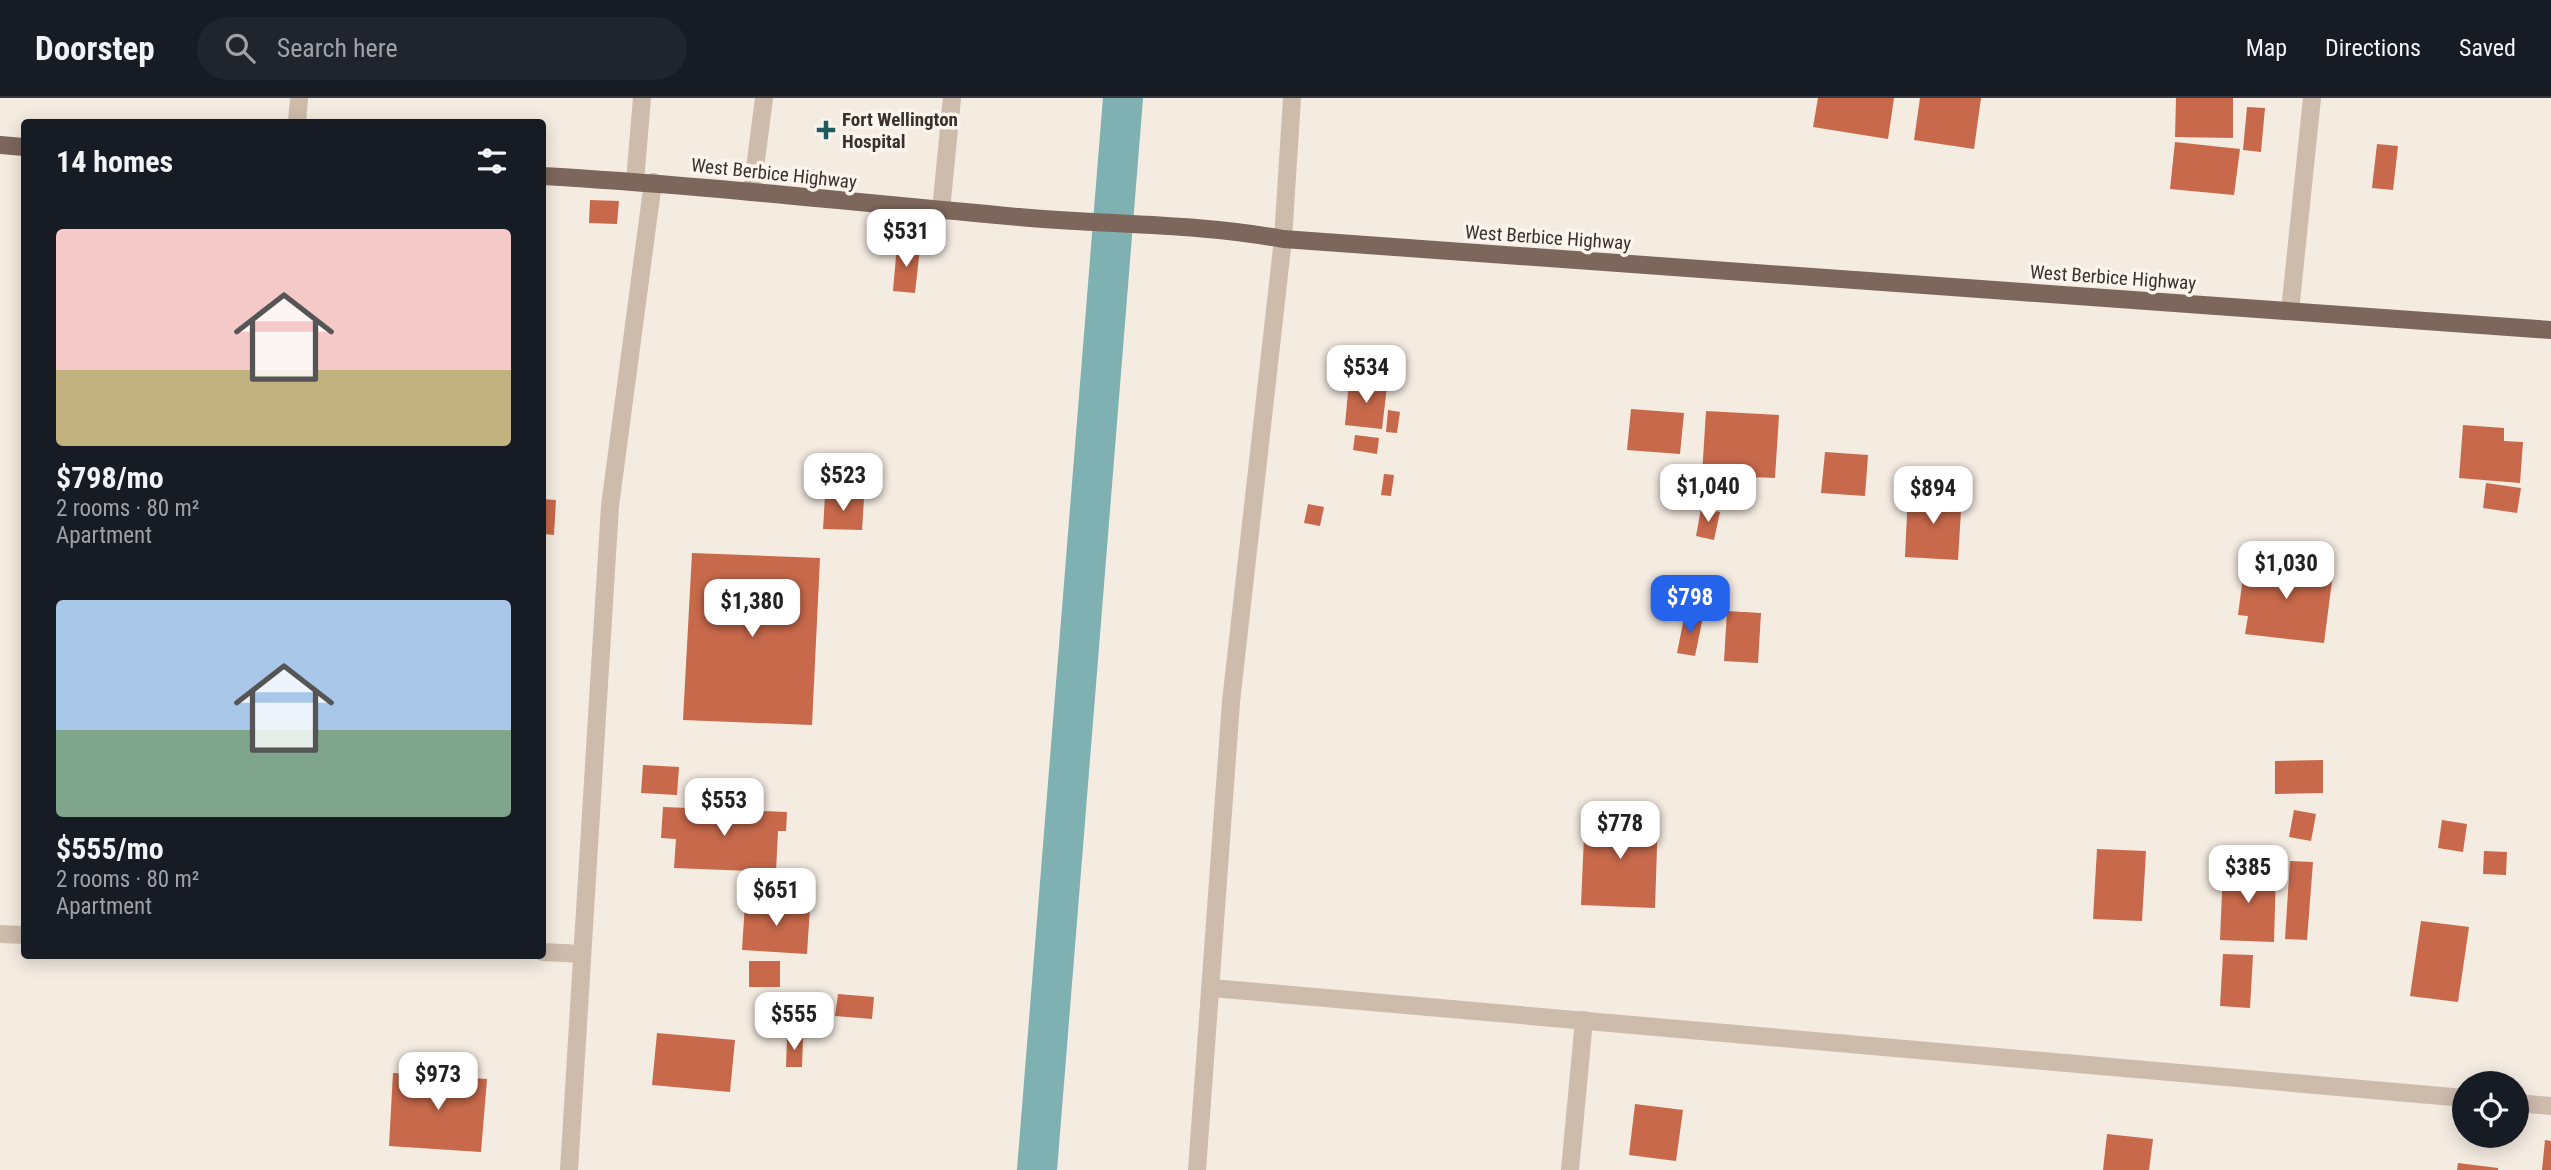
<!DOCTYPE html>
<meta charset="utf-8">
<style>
:root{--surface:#171b24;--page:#20242c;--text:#f1f3f6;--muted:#9ea1a6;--line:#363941;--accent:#2563eb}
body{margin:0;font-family:"Roboto Condensed",sans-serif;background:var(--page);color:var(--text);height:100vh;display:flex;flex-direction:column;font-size:26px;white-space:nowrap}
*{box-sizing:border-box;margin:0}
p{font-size:23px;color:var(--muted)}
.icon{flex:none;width:38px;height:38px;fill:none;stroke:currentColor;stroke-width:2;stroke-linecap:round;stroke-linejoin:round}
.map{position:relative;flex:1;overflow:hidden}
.sheet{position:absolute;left:21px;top:21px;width:525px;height:840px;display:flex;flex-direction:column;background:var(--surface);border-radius:7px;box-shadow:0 4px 18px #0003}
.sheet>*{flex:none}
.fabs{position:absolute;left:2452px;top:973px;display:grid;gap:14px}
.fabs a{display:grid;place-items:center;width:77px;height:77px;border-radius:50%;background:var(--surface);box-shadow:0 4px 18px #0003;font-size:35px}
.price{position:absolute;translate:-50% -60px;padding:0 16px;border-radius:14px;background:#fff;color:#222;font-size:23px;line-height:46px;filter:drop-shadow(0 2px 4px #0008)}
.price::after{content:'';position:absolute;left:50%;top:42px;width:21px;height:16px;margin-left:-10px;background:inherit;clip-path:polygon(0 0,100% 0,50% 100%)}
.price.on{background:var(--accent);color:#fff}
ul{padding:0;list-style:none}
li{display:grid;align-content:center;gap:14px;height:371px;padding:0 35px}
li span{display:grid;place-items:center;height:217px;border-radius:7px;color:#555}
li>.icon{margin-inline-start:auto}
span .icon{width:126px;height:126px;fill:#fffc;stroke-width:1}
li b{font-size:30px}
h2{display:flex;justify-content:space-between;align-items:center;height:84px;padding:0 35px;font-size:30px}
header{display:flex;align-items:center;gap:42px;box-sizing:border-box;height:98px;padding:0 35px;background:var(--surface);border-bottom:2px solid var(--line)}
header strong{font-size:33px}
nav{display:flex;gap:38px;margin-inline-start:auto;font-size:24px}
.search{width:490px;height:63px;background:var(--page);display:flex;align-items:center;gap:18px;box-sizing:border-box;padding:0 24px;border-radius:38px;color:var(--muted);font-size:26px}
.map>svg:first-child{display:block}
</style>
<header>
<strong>Doorstep</strong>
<div class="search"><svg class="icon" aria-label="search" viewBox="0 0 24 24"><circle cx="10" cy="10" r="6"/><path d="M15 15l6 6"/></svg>Search here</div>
<nav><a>Map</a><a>Directions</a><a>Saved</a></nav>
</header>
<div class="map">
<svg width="2551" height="1072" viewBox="0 0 2551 1072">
<rect width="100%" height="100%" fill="#f4ebe1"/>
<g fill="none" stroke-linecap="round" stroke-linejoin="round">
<!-- canal -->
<path stroke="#7fb0b2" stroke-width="40" d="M1037,1072L1123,0"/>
</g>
<!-- building -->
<g fill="#c8694b">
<path d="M1818,0H1894L1888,41L1813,29Z"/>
<path d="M1920,0H1981L1974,51L1914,42Z"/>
<path d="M2176,0H2233V40L2175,39Z"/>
<path d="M2247,9L2265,10L2261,54L2243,52Z"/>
<path d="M2175,44L2240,51L2234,97L2170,91Z"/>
<path d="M2377,46L2398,48L2393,92L2372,90Z"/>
<path d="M590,102L619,103L617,126L589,125Z"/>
<path d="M897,147L920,150L915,195L893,193Z"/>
<path d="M1349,283L1387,288L1382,331L1345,327Z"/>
<path d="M1631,311L1684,315L1680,356L1627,352Z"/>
<path d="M1388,312L1400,314L1397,335L1386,334Z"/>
<path d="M1706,313L1779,317L1775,380L1702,377Z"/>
<path d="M2463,327L2504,330V343L2523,344L2520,385L2459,380Z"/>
<path d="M1355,337L1379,340L1377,356L1353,352Z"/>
<path d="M1825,354L1868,357L1865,398L1821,395Z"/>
<path d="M1384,376L1394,377L1391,398L1381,397Z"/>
<path d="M2486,385L2521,390L2517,415L2483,410Z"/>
<path d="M1908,394L1962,396L1958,462L1905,459Z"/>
<path d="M825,398L864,400L862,432L823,431Z"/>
<path d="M542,401L556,402L554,437L542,436Z"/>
<path d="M1308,406L1324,409L1320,428L1304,425Z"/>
<path d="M1701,411L1720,414L1714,442L1696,438Z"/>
<path d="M692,455L820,460L812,627L683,622Z"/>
<path d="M2268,459L2308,464L2307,472L2333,475L2324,545L2245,536L2248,518L2238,517L2244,471L2267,473Z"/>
<path d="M1727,513L1761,515L1758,565L1724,563Z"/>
<path d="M1685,515L1703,519L1695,558L1677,555Z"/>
<path d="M2323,662V695L2275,696V663Z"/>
<path d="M643,667L679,669L677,697L641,695Z"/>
<path d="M663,709L787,714L786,733H778L776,774L674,770L676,741L661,740Z"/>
<path d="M2294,712L2316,716L2311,743L2289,739Z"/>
<path d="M1585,715L1658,718L1655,810L1581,807Z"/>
<path d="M2442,722L2467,726L2463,754L2438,750Z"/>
<path d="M2097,751L2146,753L2142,823L2093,821Z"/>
<path d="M2484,753L2507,754L2506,777L2483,776Z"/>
<path d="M2290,763L2313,764L2307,842L2285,841Z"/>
<path d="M2223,770L2276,772L2274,844L2220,842Z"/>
<path d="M745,805L810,809L807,856L742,852Z"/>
<path d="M2421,823L2469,829L2458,904L2410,898Z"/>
<path d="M2223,856L2253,857L2250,910L2220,908Z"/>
<rect x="749" y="863" width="31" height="26"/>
<path d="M838,896L874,899L872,921L835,918Z"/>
<path d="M657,935L735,942L730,994L652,987Z"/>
<path d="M787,939L803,940L802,969H786Z"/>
<path d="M393,975L487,981L481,1054L389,1048Z"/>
<path d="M1635,1006L1683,1012L1676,1063L1629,1057Z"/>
<path d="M2107,1036L2153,1041L2149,1072H2103Z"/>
<path d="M2545,1042L2551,1043V1072H2542Z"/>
<path d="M2458,1065L2498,1070V1072H2457Z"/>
</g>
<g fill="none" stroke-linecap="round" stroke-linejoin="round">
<!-- minor -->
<g stroke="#cdbbac" stroke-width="18">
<path d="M297,24L299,0"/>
<path d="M635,83L642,0"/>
<path d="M752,94L764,0"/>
<path d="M941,112L952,0"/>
<path d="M2290,213L2312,0"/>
<path d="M0,836L24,837"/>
<path d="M542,854L582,856"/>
<path d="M1212,890L2464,1000"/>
<path d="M2516,1005L2551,1008"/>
<path d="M569,1072L610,408L653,84"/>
<path d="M1197,1072L1231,604L1283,141L1292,0"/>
<path d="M1570,1072L1584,922"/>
</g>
<!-- major -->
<g stroke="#7d675c" stroke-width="18">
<path d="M0,47L24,49"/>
<path d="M542,78C702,87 860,105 1019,119C1107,127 1197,125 1283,141L2551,232"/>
</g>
</g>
<!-- markers -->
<path fill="#1f5a5e" stroke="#fbf5ee" stroke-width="2.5" d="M822.5 21.5h7v7h7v7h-7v7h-7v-7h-7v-7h7z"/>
<g text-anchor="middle" stroke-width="7" stroke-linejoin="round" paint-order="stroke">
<!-- poi labels -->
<g font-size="19" font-weight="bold" fill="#3b302b" stroke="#fbf5ee" text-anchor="start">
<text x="842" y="28">Fort Wellington<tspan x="842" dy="22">Hospital</tspan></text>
</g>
<!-- street labels -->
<g font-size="19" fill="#3b302b" stroke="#fbf5ee">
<text transform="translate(774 75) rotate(6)" y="7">West Berbice Highway</text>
<text transform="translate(1548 139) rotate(4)" y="7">West Berbice Highway</text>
<text transform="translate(2113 179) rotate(4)" y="7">West Berbice Highway</text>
</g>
</g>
</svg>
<div class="fabs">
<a><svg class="icon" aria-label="locate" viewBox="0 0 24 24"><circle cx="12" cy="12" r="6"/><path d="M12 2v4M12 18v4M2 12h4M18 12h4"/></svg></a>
</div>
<b class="price" style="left:906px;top:171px">$531</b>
<b class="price" style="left:1366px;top:307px">$534</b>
<b class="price" style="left:843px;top:415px">$523</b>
<b class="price" style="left:1708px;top:426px">$1,040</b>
<b class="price" style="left:1933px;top:428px">$894</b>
<b class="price" style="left:2286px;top:503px">$1,030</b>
<b class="price on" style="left:1690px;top:537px">$798</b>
<b class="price" style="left:752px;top:541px">$1,380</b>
<b class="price" style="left:724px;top:740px">$553</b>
<b class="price" style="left:1620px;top:763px">$778</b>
<b class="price" style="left:2248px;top:807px">$385</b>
<b class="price" style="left:776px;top:830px">$651</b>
<b class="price" style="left:794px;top:954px">$555</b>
<b class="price" style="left:438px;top:1014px">$973</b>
<section class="sheet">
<h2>14 homes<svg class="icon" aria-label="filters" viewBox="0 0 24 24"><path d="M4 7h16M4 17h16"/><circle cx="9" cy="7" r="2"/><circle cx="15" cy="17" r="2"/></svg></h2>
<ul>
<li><span style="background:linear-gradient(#f6c9c9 65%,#c2b280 0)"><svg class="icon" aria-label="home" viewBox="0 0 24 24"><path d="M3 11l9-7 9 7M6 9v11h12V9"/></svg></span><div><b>$798/mo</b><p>2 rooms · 80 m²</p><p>Apartment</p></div></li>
<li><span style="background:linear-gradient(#a9c7e8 60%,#7fa58c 0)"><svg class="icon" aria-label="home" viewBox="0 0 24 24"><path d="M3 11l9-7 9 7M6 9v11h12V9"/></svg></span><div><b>$555/mo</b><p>2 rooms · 80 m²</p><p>Apartment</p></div></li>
</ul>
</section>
</div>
